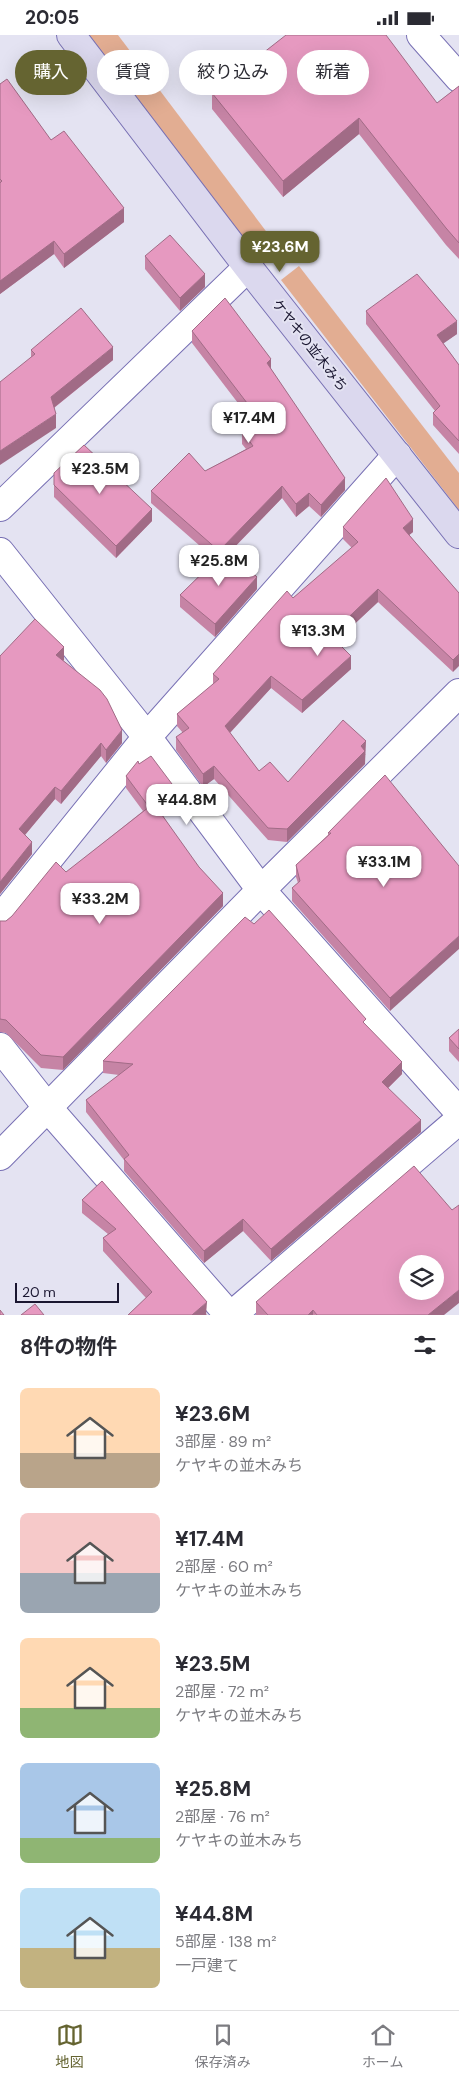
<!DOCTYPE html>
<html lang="ja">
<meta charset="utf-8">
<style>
:root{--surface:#fff;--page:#f2f2f3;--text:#2b2b33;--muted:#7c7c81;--line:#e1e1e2;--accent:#656431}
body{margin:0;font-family:"DM Sans","Noto Sans JP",sans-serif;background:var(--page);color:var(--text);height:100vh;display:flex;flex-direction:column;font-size:19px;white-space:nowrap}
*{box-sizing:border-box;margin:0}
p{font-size:16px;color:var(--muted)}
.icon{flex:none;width:28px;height:28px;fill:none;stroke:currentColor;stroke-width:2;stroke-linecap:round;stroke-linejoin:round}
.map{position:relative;height:1280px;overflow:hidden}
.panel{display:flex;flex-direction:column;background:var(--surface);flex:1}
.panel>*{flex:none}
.guide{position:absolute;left:15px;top:15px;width:430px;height:45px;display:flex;gap:10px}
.buttons{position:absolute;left:399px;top:1220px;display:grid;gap:10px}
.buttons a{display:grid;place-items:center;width:45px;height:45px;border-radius:50%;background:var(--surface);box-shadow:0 5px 20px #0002;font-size:25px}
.scale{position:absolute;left:15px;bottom:12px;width:104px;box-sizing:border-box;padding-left:5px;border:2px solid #1a1631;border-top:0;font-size:14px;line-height:18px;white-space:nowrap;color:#1a1631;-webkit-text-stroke:4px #e4e3f2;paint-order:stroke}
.price{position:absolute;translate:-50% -42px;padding:0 11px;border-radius:10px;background:#fff;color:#222;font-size:16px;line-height:32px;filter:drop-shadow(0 1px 2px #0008)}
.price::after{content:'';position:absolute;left:50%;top:30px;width:15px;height:11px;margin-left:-8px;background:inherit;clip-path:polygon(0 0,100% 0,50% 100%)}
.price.active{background:var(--accent);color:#fff}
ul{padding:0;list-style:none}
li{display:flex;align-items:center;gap:15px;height:125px;padding:0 20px}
li span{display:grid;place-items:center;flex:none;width:140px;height:100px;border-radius:8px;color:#555}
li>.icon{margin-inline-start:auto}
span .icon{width:60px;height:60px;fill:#fffc;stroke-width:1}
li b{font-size:21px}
h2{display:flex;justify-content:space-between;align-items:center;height:60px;padding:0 20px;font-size:21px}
.pill{padding:0 18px;border-radius:22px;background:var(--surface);box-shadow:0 5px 20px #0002;font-size:18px;line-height:45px}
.pill.active{background:var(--accent);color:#fff}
.status{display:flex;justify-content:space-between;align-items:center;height:35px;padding:0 25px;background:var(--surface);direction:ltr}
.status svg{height:14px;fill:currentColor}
.tabs{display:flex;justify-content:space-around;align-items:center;height:70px;border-top:1px solid var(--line);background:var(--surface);font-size:14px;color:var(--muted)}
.tabs a{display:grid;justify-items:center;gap:2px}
.tabs .active{color:var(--accent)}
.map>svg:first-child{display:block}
</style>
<div class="status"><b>20:05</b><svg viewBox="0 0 49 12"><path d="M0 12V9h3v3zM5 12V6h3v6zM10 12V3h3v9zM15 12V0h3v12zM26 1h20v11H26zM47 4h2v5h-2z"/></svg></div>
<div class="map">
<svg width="459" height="1280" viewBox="0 0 459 1280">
<rect width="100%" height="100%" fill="#e4e3f2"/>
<!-- green -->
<g fill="#e2ad92">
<path d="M87,0H118L281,216L261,231Z"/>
<path d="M299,231L459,438V475L281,245Z"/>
</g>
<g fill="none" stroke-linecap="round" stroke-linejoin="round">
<defs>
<g id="street">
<path d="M421,0L459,43"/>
<path d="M0,472L248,232"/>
<path d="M0,517L147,702L261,855L459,1077"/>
<path d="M0,884L147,702L397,420"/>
<path d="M0,1012L47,1072L229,1280"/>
<path d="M0,1121L261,855L459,658"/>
<path d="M232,1280L459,1085"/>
</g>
<path id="secondary" d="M71,0L248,232L459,499"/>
</defs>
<!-- street casing -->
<use href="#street" stroke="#7870b4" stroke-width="30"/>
<!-- secondary casing -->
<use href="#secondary" stroke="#7870b4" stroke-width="30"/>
<!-- street -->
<use href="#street" stroke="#fff" stroke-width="28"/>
<!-- secondary -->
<use href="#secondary" stroke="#dbd8ee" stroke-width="28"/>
</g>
<!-- wall -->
<g fill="#c684a5">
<path d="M0,49L51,105L124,187L64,233L54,219L0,259Z"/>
<path d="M459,51V224L446,210L359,99L283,162L212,74V58L437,68Z"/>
<path d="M145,221L205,252L180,276L145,234Z"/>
<path d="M366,276L457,299L443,308L459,330V419L433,390V378L435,376L366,289Z"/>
<path d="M192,296L271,334L345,455L321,482L309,471L296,482L282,463L230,517L257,554L215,602L180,572V560L216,525L151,468V456L205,436L246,414L242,409V396L254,389L192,308Z"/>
<path d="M31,315L113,325L54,373L56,393L31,322Z"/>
<path d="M54,438L152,486L116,523L54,462Z"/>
<path d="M343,492L413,497L409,500L459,558L453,637L378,567L336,606L351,634L302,678L271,653L230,698L259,736L288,747L366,719L365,720V729L287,807L268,805L214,744L203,752L176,715V702L183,698L177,691V679L213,650V639L293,563L352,513L343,504Z"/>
<path d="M0,621L64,625H63L122,708L106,728L101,721L61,769L55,764L25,800L32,819L0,859Z"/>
<path d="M139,729L178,770L163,781L223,871L63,1035L41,1033L6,998L0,997V886H6L143,776L126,753V741Z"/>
<path d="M328,798L459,831L390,976L292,866V853L298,848L296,842V830L328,800Z"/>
<path d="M366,991L402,1039L388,1053L421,1097L271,1226L243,1196L204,1228L124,1136V1125L86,1077V1065L119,1040L103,1038V1026Z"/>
<path d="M459,994V1027L449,1016V1003Z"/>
<path d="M102,1146L207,1280H128L146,1263L103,1216V1203L108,1199L82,1178V1165Z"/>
<path d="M452,1175L444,1280H256V1267Z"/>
</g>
<!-- shaded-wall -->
<g fill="#a16b86">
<path d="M359,83V99L283,162V146Z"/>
<path d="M124,173V187L64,233V219Z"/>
<path d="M54,206V219L0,259V246Z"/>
<path d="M205,239V252L180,276V263Z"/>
<path d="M457,286V299L437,313V300Z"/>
<path d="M113,312V325L51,375V362Z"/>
<path d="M271,324V336L267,328Z"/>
<path d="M56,379V393L0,430V416Z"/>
<path d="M345,443V455L321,482V470Z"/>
<path d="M282,451V463L219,528V516Z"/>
<path d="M309,458V471L296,482V469Z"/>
<path d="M152,474V486L116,523V511Z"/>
<path d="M413,484V497L403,505V493Z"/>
<path d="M257,542V554L215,602V589Z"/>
<path d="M378,554V567L330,612V600Z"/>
<path d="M64,612V625L56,632V620Z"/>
<path d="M459,619V631L453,637V625Z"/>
<path d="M351,621V634L302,678V665Z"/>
<path d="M271,641V653L225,703V691Z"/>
<path d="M122,695V708L106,728V715Z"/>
<path d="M366,706L365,729L287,807V794Z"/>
<path d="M101,708V721L61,769V756Z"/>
<path d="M214,731V744L203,752V739Z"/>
<path d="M55,752V764L19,807V794Z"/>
<path d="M178,757V770L157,785V773Z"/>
<path d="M32,807V819L0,859V847Z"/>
<path d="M223,858V871L63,1035V1022Z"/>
<path d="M459,901V914L390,976V963Z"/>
<path d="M402,1027V1039L382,1059V1047Z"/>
<path d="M421,1085V1097L271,1226V1214Z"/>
<path d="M243,1184V1196L204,1228V1216Z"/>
<path d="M459,1255V1268L444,1280H428Z"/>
<path d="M207,1267L206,1280H192Z"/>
<path d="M313,1275V1280H308Z"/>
</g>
<!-- building -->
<g fill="#e699c0" stroke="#a16b86" fill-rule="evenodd">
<path d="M286,0H386L437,68L459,51V208L446,193L359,83L283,146L212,58Z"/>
<path d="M7,44L51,105L64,96L124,173L64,219L54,206L0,246V148L2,146L0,144V49Z"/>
<path d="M170,200L205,239L180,263L145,221Z"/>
<path d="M417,239L457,286L437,300L459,330V406L433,378L440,371L366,276Z"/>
<path d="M225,263L271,324L267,328L345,443L321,470L309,458L296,469L282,451L219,516L151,456L189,418L205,436L253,411L242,396L260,385L192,296Z"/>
<path d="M81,273L113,312L51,362L56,379L0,416V347L35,319L31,315Z"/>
<path d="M84,410L152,474L116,511L54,450V438Z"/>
<path d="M386,443L413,484L403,493L459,558V619L453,625L378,554L330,600L351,621L302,665L271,641L225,691L259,736L270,727L288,747L343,685L366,706L361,711L365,716L287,794L268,793L214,731L203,739L176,702L189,693L177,679L219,644L213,639L287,556L293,563L358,507L343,492Z"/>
<path d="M227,514L257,542L215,589L180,560Z"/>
<path d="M35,584L64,612L56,620L100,655L107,664L122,695L106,715L101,708L61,756L55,752L19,794L32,807L0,847V621Z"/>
<path d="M151,721L178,757L157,773L199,832L223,858L63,1022L41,1020L6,985L0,984V886H6L12,881L56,827L66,837L149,772L126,741L138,726L139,729Z"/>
<path d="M385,740L459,831V901L390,963L292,853L300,846L296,830L331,798H328Z"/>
<path d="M269,875L366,984L363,987L402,1027L382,1047L421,1085L271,1214L243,1184L204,1216L124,1124L129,1120L86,1065L133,1029L103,1026L245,882L254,889Z"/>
<path d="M459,994V1014L449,1003Z"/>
<path d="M414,1131L452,1175L459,1170V1255L428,1280H317L313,1275L308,1280H268L256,1267ZM408,1229H435V1256H408Z"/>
<path d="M102,1146L207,1267L192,1280H128L152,1257L103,1203L116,1194L82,1165Z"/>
<path d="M35,1269L44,1280H21Z"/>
<path d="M0,1275L4,1280H0Z"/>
</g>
<g text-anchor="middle" stroke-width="4" stroke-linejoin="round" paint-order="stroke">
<!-- street labels -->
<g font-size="14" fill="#1a1631" stroke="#e4e3f2">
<text transform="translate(310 310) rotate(52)" y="5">ケヤキの並木みち</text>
</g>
</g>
</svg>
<div class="buttons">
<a><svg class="icon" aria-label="layers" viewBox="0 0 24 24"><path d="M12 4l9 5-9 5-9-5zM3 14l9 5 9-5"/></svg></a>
</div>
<div class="scale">20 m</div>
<b class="price active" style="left:280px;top:238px">¥23.6M</b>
<b class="price" style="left:249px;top:409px">¥17.4M</b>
<b class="price" style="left:100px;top:460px">¥23.5M</b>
<b class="price" style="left:219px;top:552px">¥25.8M</b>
<b class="price" style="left:318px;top:622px">¥13.3M</b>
<b class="price" style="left:187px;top:791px">¥44.8M</b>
<b class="price" style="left:384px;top:853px">¥33.1M</b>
<b class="price" style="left:100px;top:890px">¥33.2M</b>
<div class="guide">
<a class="pill active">購入</a>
<a class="pill">賃貸</a>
<a class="pill">絞り込み</a>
<a class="pill">新着</a>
</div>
</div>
<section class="panel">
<h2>8件の物件<svg class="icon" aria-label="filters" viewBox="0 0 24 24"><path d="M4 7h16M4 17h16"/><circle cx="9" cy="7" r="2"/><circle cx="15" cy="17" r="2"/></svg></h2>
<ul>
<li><span style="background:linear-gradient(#ffd9b3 65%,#b9a48a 0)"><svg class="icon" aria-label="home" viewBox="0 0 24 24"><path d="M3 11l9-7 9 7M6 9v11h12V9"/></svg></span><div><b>¥23.6M</b><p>3部屋 · 89 m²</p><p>ケヤキの並木みち</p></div></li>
<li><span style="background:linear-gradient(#f6c9c9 60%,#9aa5b1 0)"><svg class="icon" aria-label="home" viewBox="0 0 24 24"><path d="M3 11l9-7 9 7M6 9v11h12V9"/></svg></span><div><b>¥17.4M</b><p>2部屋 · 60 m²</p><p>ケヤキの並木みち</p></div></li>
<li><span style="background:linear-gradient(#ffd9b3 70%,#8fb573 0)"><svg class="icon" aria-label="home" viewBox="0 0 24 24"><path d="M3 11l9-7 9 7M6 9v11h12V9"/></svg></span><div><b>¥23.5M</b><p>2部屋 · 72 m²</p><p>ケヤキの並木みち</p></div></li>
<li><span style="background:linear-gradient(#a9c7e8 75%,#8fb573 0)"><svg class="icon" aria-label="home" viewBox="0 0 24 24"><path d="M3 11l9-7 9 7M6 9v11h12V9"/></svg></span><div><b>¥25.8M</b><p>2部屋 · 76 m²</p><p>ケヤキの並木みち</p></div></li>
<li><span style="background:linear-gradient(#bfe0f5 60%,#c2b280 0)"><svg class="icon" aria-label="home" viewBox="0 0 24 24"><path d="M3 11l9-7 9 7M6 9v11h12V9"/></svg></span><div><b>¥44.8M</b><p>5部屋 · 138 m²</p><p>一戸建て</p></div></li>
</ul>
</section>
<nav class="tabs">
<a class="active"><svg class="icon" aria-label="map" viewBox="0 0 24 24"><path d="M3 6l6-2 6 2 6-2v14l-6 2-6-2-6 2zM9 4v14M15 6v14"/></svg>地図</a>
<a><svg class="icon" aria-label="saved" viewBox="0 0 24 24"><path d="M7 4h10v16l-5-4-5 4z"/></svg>保存済み</a>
<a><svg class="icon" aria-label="home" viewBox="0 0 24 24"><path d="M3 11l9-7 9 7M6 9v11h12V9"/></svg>ホーム</a>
</nav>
